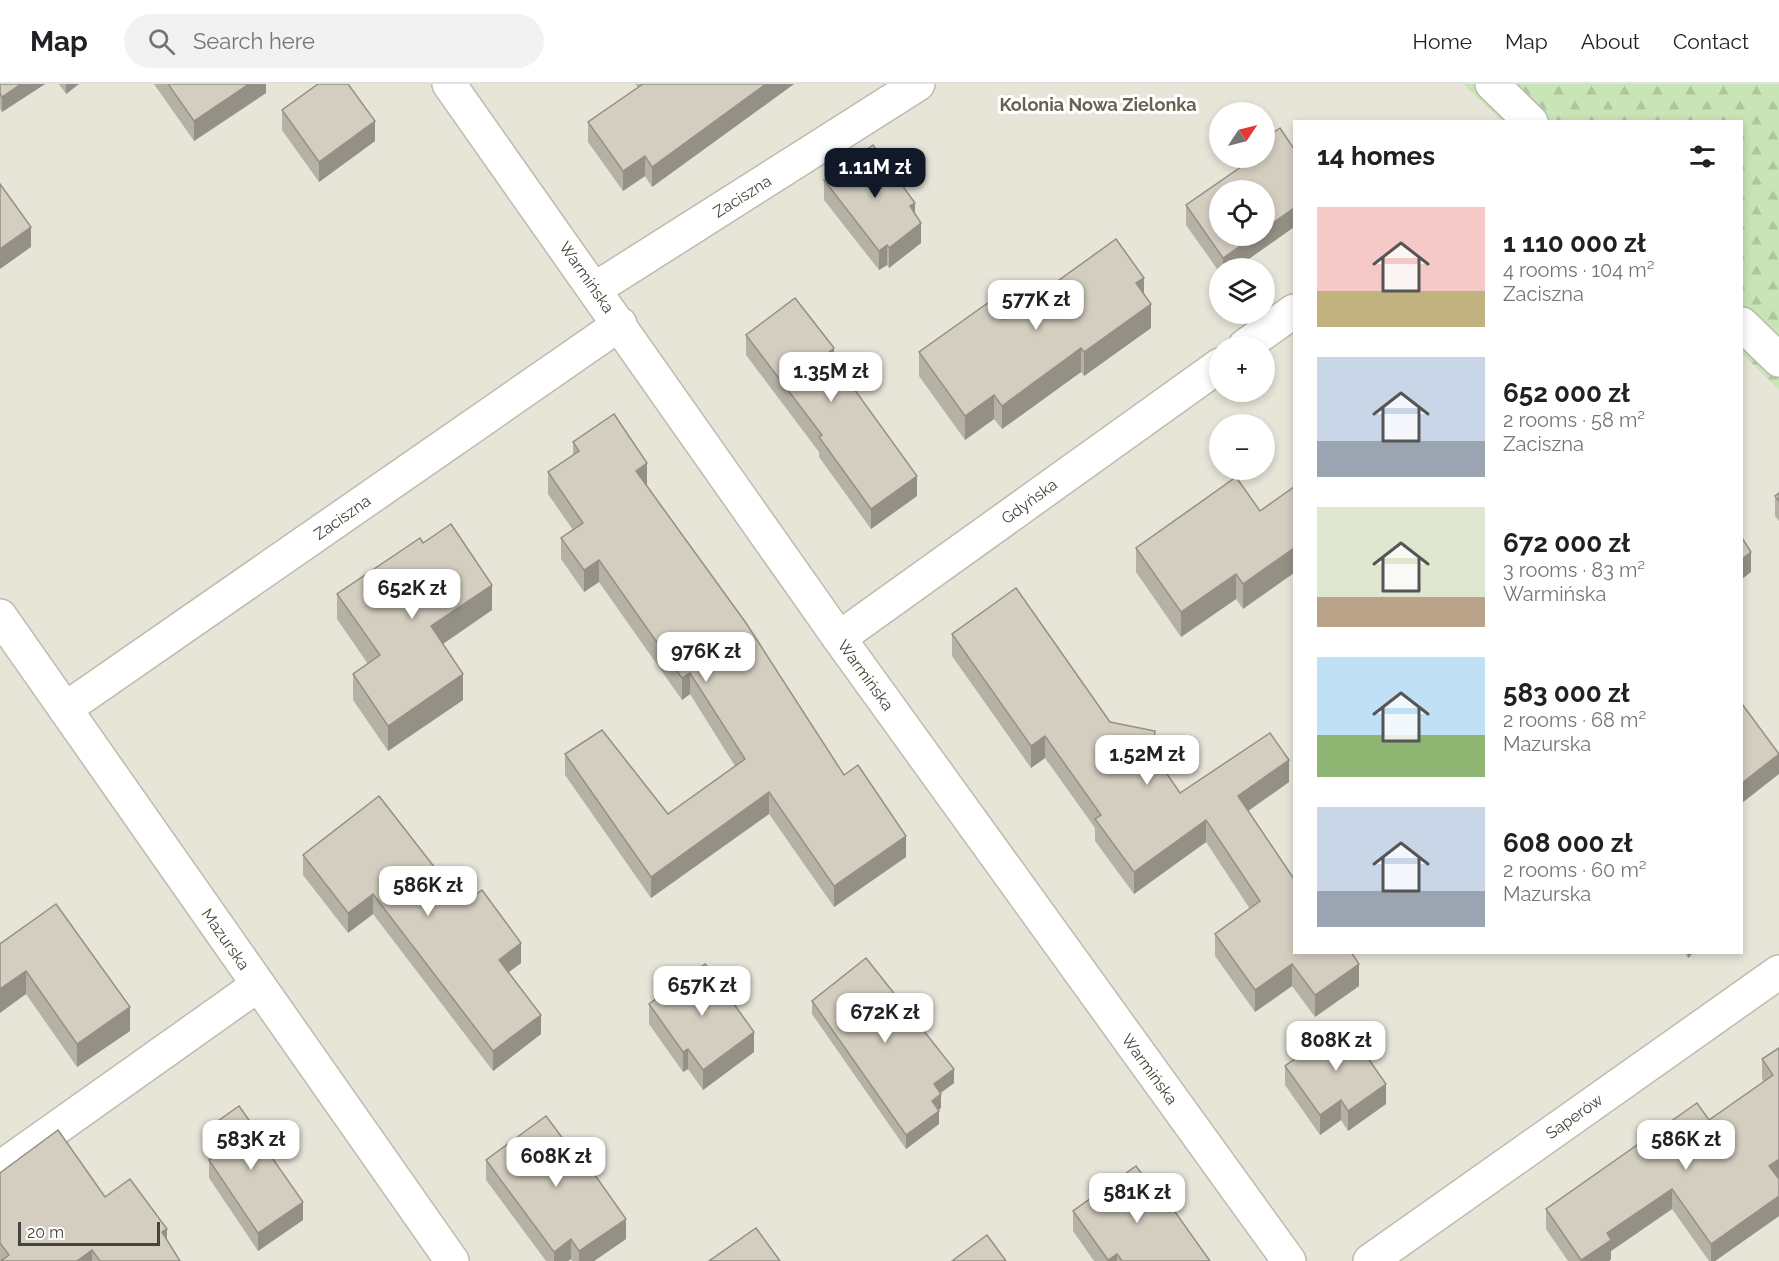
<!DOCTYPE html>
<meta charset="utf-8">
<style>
:root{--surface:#fff;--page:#f2f2f2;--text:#202124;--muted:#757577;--line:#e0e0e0;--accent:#111827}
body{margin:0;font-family:Raleway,sans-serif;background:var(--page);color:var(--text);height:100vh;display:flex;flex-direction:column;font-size:22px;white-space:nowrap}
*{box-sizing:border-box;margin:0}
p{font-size:20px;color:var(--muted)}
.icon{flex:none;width:33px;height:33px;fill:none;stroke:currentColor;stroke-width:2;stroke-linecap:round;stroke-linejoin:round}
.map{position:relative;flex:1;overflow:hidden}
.drawer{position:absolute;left:1293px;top:36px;width:450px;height:834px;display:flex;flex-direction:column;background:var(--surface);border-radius:0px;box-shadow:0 3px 9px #0003}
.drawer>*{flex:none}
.needle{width:39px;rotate:55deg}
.tools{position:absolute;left:1209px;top:18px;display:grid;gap:12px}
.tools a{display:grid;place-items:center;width:66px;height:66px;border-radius:50%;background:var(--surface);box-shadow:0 3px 9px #0003;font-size:30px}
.scale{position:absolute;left:18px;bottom:15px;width:142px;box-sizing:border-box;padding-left:6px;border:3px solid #464338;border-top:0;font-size:16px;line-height:21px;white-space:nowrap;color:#464338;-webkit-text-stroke:4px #fff;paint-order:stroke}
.price{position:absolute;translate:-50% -51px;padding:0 14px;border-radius:12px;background:#fff;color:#222;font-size:20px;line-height:39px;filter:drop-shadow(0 2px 3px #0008)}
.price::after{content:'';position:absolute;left:50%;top:36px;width:18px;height:14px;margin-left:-9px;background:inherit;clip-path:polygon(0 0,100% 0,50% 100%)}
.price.current{background:var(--accent);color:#fff}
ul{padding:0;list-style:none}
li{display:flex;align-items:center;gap:18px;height:150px;padding:0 24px}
li span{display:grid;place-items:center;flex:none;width:168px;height:120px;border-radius:0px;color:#555}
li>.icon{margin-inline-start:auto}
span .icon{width:72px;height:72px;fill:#fffc;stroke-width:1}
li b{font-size:26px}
h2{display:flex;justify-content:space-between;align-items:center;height:72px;padding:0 24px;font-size:26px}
header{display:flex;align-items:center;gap:36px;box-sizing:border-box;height:84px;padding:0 30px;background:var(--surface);border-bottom:2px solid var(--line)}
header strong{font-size:28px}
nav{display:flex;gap:33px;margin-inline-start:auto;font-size:21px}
.search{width:420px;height:54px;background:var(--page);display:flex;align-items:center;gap:15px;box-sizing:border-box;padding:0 21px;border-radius:33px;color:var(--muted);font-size:22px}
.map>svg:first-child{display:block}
</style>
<header>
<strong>Map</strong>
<div class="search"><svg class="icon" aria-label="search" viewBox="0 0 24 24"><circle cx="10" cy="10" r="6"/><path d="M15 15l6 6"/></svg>Search here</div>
<nav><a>Home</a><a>Map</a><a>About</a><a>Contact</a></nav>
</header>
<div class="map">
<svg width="1779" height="1177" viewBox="0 0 1779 1177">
<defs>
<pattern id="forest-firs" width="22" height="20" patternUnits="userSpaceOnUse" patternTransform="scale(1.5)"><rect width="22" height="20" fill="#c9e4b6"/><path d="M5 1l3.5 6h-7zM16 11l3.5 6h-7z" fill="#aec59d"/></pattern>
</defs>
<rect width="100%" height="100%" fill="#f3f1e9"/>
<!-- residential -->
<path fill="#e7e4d8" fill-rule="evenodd" d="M0,0H1463L1502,37L1294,38V868H1742V270L1779,306V1177H0ZM1220,28H1264V74H1220ZM1220,106H1264V152H1220ZM1220,184H1264V230H1220ZM1220,262H1264V308H1220ZM1220,340H1264V386H1220Z"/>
<!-- forest -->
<path fill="url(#forest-firs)" d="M1463,0H1779V306L1742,270V38L1502,37Z"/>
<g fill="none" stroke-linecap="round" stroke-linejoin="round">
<defs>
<g id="minor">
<path d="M449,0L839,554L1289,1177"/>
<path d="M1492,0L1531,38"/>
<path d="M595,205L918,0"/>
<path d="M1742,240L1779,276"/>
<path d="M1245,262L1294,227"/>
<path d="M0,532L452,1177"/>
<path d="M839,554L1220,281"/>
<path d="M65,625L620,240"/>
<path d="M0,1084L258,901"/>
<path d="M1370,1177L1779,888"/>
</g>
</defs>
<!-- minor casing -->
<use href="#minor" stroke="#bebaad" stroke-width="36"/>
<!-- minor -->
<use href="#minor" stroke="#fff" stroke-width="33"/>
</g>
<!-- wall -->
<g fill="#b6b1a5">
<path d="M0,0H45L2,28L0,25Z"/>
<path d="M59,0H79L66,10Z"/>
<path d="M154,0H266V9L194,57Z"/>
<path d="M635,0H794L652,103L645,92L623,107L588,58V38L638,3Z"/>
<path d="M282,26L375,57L319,98L282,46Z"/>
<path d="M1294,65V143L1236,184H1220V189L1186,141V121L1243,82V74H1264Z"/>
<path d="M824,96L921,159L889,184L887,181L879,186L824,116Z"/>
<path d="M1144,210L1151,244L1084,292L1081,288L1002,345L994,335L965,356L919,292V268L1005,235Z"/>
<path d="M746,251L834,278L917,412L871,445L819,373V368L746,271Z"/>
<path d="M573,358L647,401L844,691L906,773L834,823L769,730L651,814L565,691V670L668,730L735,682L690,610L682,616L599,498L584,508L561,475V454L573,446L548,410V388L573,371Z"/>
<path d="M1779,409V437L1775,432V412Z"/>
<path d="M1260,427L1243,525L1236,515L1181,553L1136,488V464Z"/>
<path d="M423,459L492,526L443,560L463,616L388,667L353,616V590L368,580L337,535V510Z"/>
<path d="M952,550L1110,638L1155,669L1154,672L1180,709L1289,698L1248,727L1359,902L1315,933L1292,902L1255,928L1215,872V850L1250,825L1206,758L1134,810L1095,757V744L1045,674L1031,684L952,572Z"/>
<path d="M303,771L463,820L521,879L509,888L541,950L493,987L373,830L348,849L303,791Z"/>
<path d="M0,860L130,947L77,983L26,910Z"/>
<path d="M1684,868H1694L1688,874Z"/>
<path d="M812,917L954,999L940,1009L941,1024L938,1026L939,1040L906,1065L812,930Z"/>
<path d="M649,920L754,968L703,1006L688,985L683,988L649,940Z"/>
<path d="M1779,964V1132L1715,1177H1709L1672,1125L1611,1167V1175L1609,1177H1568L1546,1145V1125L1709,1036L1764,998L1762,995V975Z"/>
<path d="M1285,982L1386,1020L1348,1047L1341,1036L1320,1051L1285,1001Z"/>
<path d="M204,1047L273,1075L303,1136L258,1167L209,1094V1076L211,1075L204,1065Z"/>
<path d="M486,1076L626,1155L594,1177H572L571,1175L568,1177H546L486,1096Z"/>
<path d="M0,1089L105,1113L167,1157L180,1177H0Z"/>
<path d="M1073,1127L1169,1128L1210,1177H1094L1073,1147Z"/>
</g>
<!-- shaded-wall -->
<g fill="#949086">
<path d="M21,0H45L2,28V13Z"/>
<path d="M66,0H79L66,10Z"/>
<path d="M249,0H266V9L194,57V37Z"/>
<path d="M766,0H794L652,103V83Z"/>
<path d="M375,37V57L319,98V78Z"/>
<path d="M645,72V92L623,107V87Z"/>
<path d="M915,119V139L910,122Z"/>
<path d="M1294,124V143L1236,184H1223V174L1255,152H1264V145Z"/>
<path d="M921,139V159L889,184V164Z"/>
<path d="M31,143V163L0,185V165Z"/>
<path d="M887,161V181L879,186V167Z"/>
<path d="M1144,194V217L1136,199Z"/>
<path d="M1151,220V244L1084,292V268Z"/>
<path d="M834,264V284L828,269Z"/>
<path d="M1081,264V288L1002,345V322Z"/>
<path d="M994,311V335L965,356V332Z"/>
<path d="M647,379V401L636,408V387Z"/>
<path d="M917,392V412L871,445V425Z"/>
<path d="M1294,464V489L1243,525V500Z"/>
<path d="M1751,468V488L1742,495V475Z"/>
<path d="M599,476V498L584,508V486Z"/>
<path d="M1236,490V515L1181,553V528Z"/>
<path d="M492,501V526L431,568V542Z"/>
<path d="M690,589V610L682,616V594Z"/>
<path d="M463,590V616L388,667V642Z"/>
<path d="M1155,647V669L1152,690V668Z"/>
<path d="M1045,652V674L1031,684V662Z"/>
<path d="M1779,670V690L1742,719V699Z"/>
<path d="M1289,676V698L1238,734V712Z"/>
<path d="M769,708V730L651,814V793Z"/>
<path d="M1206,736V758L1134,810V788Z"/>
<path d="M906,752V773L834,823V802Z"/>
<path d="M373,810V830L348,849V829Z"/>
<path d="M521,859V879L499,895V876Z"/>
<path d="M1688,868H1694L1688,874Z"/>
<path d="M1292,880V902L1255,928V906Z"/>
<path d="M1359,880V902L1315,933V911Z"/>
<path d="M26,887V910L0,929V905Z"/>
<path d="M130,923V947L77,983V960Z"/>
<path d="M541,931V950L493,987V967Z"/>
<path d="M754,948V968L703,1006V986Z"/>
<path d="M688,965V985L683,988V968Z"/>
<path d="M954,985V999L934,1014V1000Z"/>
<path d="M1386,1000V1020L1348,1047V1027Z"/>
<path d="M941,1010V1024L932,1031V1017Z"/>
<path d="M1341,1016V1036L1320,1051V1031Z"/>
<path d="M939,1027V1040L906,1065V1051Z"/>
<path d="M1779,1075V1095L1769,1082Z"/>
<path d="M1672,1105V1125L1611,1167V1175L1609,1177H1581L1607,1149Z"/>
<path d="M1779,1112V1132L1715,1177H1711V1160Z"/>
<path d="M303,1118V1136L258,1167V1149Z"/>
<path d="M626,1135V1155L594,1177H579V1167Z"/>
<path d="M167,1145V1164L162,1148Z"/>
<path d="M571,1155V1175L568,1177H554V1168Z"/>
<path d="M92,1166V1177H77Z"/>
<path d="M1117,1170V1177H1108V1176Z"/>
</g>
<!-- building -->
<g fill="#d4cec0" stroke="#949086" stroke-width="1.5">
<path d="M0,0H21L2,13L0,9Z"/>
<path d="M168,0H249L194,37Z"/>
<path d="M318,0H348L375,37L319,78L282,26Z"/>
<path d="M643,0H766L652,83L645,72L623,87L588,38Z"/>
<path d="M1280,44L1294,65V124L1264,145V106H1220V152H1255L1223,174L1186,121L1248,78L1245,74H1264V55Z"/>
<path d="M873,61L915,119L910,122L921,139L889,164L887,161L879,167L824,96Z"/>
<path d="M0,100L31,143L0,165Z"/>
<path d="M1116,155L1144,194L1136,199L1151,220L1084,268L1081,264L1002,322L994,311L965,332L919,268L992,216L1005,235Z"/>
<path d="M795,214L834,264L828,269L917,392L871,425L819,353L822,351L746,251Z"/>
<path d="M614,330L647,379L636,387L746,539L844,691L858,681L906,752L834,802L769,708L651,793L565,670L602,646L668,730L745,675L690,589L682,594L599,476L584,486L561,454L583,439L548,388L579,367L573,358Z"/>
<path d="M1236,393L1260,427L1294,403V464L1243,500L1236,490L1181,528L1136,464Z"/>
<path d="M1779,409V417L1775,412Z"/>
<path d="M451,440L492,501L431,542L463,590L388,642L353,590L380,571L337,510L420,454L423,459Z"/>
<path d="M1742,454L1751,468L1742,475Z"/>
<path d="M1016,504L1110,638L1155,647L1152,668L1180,709L1270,649L1289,676L1238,712L1294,795V868H1351L1359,880L1315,911L1292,880L1255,906L1215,850L1260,817L1206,736L1134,788L1095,735L1101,731L1045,652L1031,662L952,550Z"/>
<path d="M1742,620L1779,670L1742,699Z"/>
<path d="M379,712L463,820L482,806L521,859L499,876L541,931L493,967L373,810L348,829L303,771Z"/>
<path d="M56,820L130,923L77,960L26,887L0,905V860Z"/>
<path d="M866,874L954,985L934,1000L941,1010L932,1017L939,1027L906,1051L812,917Z"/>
<path d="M705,880L754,948L703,986L688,965L683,968L649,920Z"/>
<path d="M1344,940L1386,1000L1348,1027L1341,1016L1320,1031L1285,982Z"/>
<path d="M1779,964V1075L1769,1082L1779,1095V1112L1711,1160L1672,1105L1607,1149L1611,1156L1581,1176L1546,1125L1697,1019L1709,1036L1773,991L1762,975Z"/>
<path d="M239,1022L273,1070L270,1071L303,1118L258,1149L209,1076L220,1068L204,1047Z"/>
<path d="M546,1032L572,1067L576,1064L626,1135L579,1167L571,1155L554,1168L486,1076Z"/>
<path d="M58,1046L105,1113L130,1095L167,1145L162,1148L180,1177H100L92,1166L77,1177H1L9,1171L0,1159V1089Z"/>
<path d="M1136,1082L1169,1128L1173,1125L1210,1177H1122L1117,1170L1108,1176L1073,1127Z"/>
<path d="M756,1144L780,1177H709Z"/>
<path d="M987,1151L1006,1177H952Z"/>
</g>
<g text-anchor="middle" stroke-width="6" stroke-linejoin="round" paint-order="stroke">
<!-- street labels -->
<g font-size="16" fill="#464338" stroke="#fff">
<text transform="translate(742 112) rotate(-32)" y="6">Zaciszna</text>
<text transform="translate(587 193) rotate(55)" y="6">Warmińska</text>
<text transform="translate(1029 417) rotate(-36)" y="6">Gdyńska</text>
<text transform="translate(342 433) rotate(-35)" y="6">Zaciszna</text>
<text transform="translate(866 591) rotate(54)" y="6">Warmińska</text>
<text transform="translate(226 855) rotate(55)" y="6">Mazurska</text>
<text transform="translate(1150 985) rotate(54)" y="6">Warmińska</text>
<text transform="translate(1574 1032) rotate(-35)" y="6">Saperów</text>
</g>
<!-- neighbourhood labels -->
<g font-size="18" font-weight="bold" fill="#686250" stroke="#fff">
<text x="1098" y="27">Kolonia Nowa Zielonka</text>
</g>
</g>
</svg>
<div class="tools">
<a><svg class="needle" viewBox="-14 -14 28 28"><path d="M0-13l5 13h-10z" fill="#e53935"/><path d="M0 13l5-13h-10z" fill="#757577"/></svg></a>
<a><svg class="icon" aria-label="locate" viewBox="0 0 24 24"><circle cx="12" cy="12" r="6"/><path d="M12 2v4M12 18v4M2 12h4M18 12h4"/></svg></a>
<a><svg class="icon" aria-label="layers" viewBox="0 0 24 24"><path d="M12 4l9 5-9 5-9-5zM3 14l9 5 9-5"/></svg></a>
<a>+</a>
<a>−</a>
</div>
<div class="scale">20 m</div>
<b class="price current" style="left:875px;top:115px">1.11M zł</b>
<b class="price" style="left:1036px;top:247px">577K zł</b>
<b class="price" style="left:831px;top:319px">1.35M zł</b>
<b class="price" style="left:412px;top:536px">652K zł</b>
<b class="price" style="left:706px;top:599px">976K zł</b>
<b class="price" style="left:1147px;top:702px">1.52M zł</b>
<b class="price" style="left:428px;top:833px">586K zł</b>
<b class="price" style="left:702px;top:933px">657K zł</b>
<b class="price" style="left:885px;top:960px">672K zł</b>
<b class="price" style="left:1336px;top:988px">808K zł</b>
<b class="price" style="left:251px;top:1087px">583K zł</b>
<b class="price" style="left:1686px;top:1087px">586K zł</b>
<b class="price" style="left:556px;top:1104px">608K zł</b>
<b class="price" style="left:1137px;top:1140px">581K zł</b>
<section class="drawer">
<h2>14 homes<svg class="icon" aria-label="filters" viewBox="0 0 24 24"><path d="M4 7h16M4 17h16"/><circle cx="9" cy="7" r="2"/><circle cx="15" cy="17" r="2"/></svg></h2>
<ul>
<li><span style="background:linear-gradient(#f6c9c9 70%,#c2b280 0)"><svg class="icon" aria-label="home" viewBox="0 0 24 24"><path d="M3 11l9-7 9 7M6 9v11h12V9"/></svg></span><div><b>1 110 000 zł</b><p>4 rooms · 104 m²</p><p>Zaciszna</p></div></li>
<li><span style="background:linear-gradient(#c9d6e8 70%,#9aa5b1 0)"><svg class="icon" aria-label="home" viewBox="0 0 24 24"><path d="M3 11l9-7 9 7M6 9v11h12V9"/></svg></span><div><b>652 000 zł</b><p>2 rooms · 58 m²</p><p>Zaciszna</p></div></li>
<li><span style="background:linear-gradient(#dfe7d0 75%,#b9a48a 0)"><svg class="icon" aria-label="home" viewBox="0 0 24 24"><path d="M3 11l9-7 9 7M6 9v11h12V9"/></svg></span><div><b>672 000 zł</b><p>3 rooms · 83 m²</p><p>Warmińska</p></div></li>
<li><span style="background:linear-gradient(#bfe0f5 65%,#8fb573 0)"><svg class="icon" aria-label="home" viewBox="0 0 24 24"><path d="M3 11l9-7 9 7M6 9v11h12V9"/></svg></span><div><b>583 000 zł</b><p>2 rooms · 68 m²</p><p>Mazurska</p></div></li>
<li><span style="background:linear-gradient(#c9d6e8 70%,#9aa5b1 0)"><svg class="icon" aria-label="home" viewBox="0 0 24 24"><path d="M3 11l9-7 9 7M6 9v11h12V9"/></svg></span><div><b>608 000 zł</b><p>2 rooms · 60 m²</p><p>Mazurska</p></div></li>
</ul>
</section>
</div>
